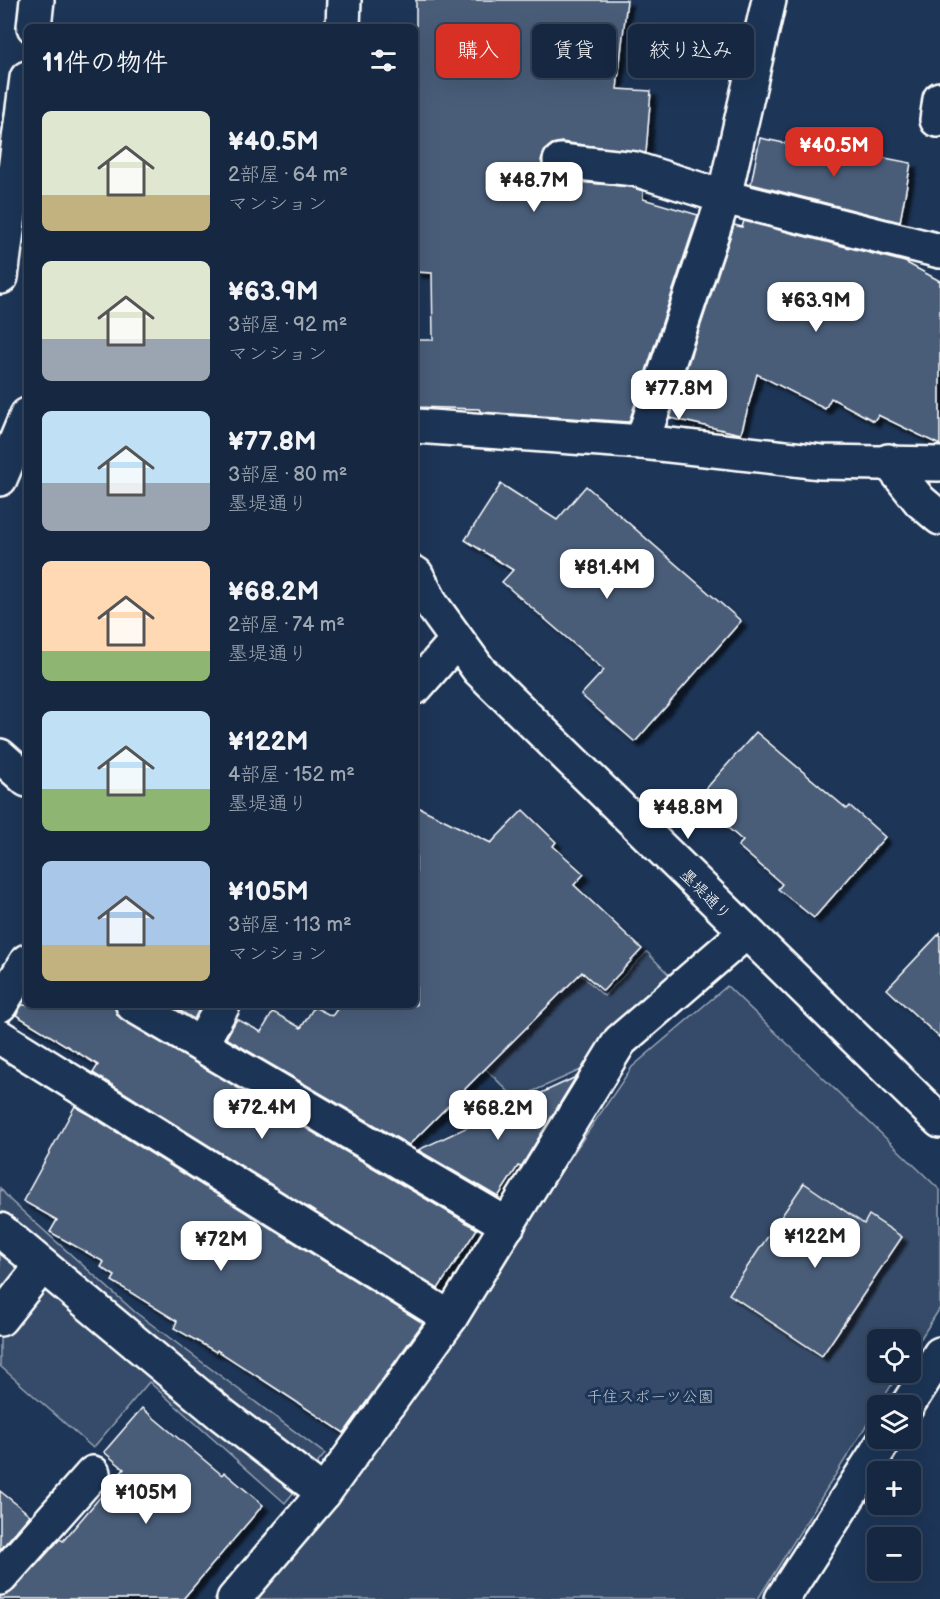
<!DOCTYPE html>
<html lang="ja">
<meta charset="utf-8">
<style>
:root{--surface:#162841;--page:#1f3048;--text:#f1f3f6;--muted:#9ea6b1;--line:#35445a;--accent:#d93025}
body{margin:0;font-family:"Balsamiq Sans","Klee One",sans-serif;background:var(--page);color:var(--text);height:100vh;display:flex;flex-direction:column;font-size:22px;white-space:nowrap}
*{box-sizing:border-box;margin:0}
p{font-size:20px;color:var(--muted)}
.icon{flex:none;width:33px;height:33px;fill:none;stroke:currentColor;stroke-width:2;stroke-linecap:round;stroke-linejoin:round}
.map{position:relative;flex:1;overflow:hidden}
.sheet{position:absolute;left:24px;top:24px;width:394px;height:984px;display:flex;flex-direction:column;background:var(--surface);border-radius:9px;box-shadow:0 6px 24px #0002,0 0 0 2px var(--line)}
.sheet>*{flex:none}
.hud{position:absolute;left:436px;top:24px;width:412px;height:54px;display:flex;gap:12px}
.buttons{position:absolute;left:867px;top:1329px;display:grid;gap:12px}
.buttons a{display:grid;place-items:center;width:54px;height:54px;border-radius:9px;background:var(--surface);box-shadow:0 6px 24px #0002,0 0 0 2px var(--line);font-size:30px}
.price{position:absolute;translate:-50% -51px;padding:0 14px;border-radius:12px;background:#fff;color:#222;font-size:20px;line-height:39px;filter:drop-shadow(0 2px 3px #0008)}
.price::after{content:'';position:absolute;left:50%;top:36px;width:18px;height:14px;margin-left:-9px;background:inherit;clip-path:polygon(0 0,100% 0,50% 100%)}
.price.selected{background:var(--accent);color:#fff}
ul{padding:0;list-style:none}
li{display:flex;align-items:center;gap:18px;height:150px;padding:0 18px}
li span{display:grid;place-items:center;flex:none;width:168px;height:120px;border-radius:9px;color:#555}
li>.icon{margin-inline-start:auto}
span .icon{width:72px;height:72px;fill:#fffc;stroke-width:1}
li b{font-size:26px}
h2{display:flex;justify-content:space-between;align-items:center;height:72px;padding:0 18px;font-size:26px}
.pill{padding:0 21px;border-radius:9px;background:var(--surface);box-shadow:0 6px 24px #0002,0 0 0 2px var(--line);font-size:21px;line-height:54px}
.pill.selected{background:var(--accent);color:#fff}
.map>svg:first-child{display:block}
</style>
<div class="map">
<svg width="940" height="1599" viewBox="0 0 940 1599">
<defs>
<filter id="shadow"><feDropShadow dx="5.5" dy="5.5" stdDeviation="1.5" flood-color="#0009"/></filter>
</defs>
<rect width="100%" height="100%" fill="#1d3557"/>
<filter id="ink" filterUnits="userSpaceOnUse"><feTurbulence type="fractalNoise" baseFrequency=".0167" numOctaves="2"/><feDisplacementMap in="SourceGraphic" scale="12" xChannelSelector="R" yChannelSelector="G"/><feConvolveMatrix kernelMatrix="1 2 1 2 8 2 1 2 1" color-interpolation-filters="sRGB"/></filter>
<g filter="url(#ink)">
<!-- green -->
<g fill="#364b69" stroke="#9aa5b4" stroke-width="1.5">
<path d="M535,932L604,996L647,952L675,981L585,1068L516,1099L416,1000V989L440,964Z"/>
<path d="M727,986L940,1190V1308L911,1354L910,1340H878V1372L899,1373L758,1599H215L288,1512L351,1480L632,1067Z"/>
<path d="M0,1188L10,1200L135,1312L325,1454L285,1503L149,1382L93,1448L0,1366Z"/>
</g>
<!-- building -->
<g fill="#4a5d79" stroke="#fff" stroke-width="1.5" filter="url(#shadow)">
<path d="M416,0H627L617,89L651,91L646,153L561,142L552,144L545,150L541,160L543,169L549,176L557,180L631,187L643,191V199L698,215L629,422L481,412L479,409L416,407V340H433L432,273L416,272Z"/>
<path d="M760,138L827,152L828,147L911,163L900,222L751,184Z"/>
<path d="M744,221L905,262L940,281V445L878,415L874,421L831,398L825,409L757,374L741,434L670,418L734,225L742,227Z"/>
<path d="M501,484L557,520L586,486L741,621L635,742L581,695L604,670L502,582L513,570L465,540Z"/>
<path d="M756,732L847,809L850,806L885,837L814,918L778,889L782,884L738,846L743,841L696,800Z"/>
<path d="M416,806L491,843L523,810L556,842L553,846L584,874L574,885L642,949L603,991L582,972L409,1145L226,1038L237,1019L261,1032L273,1012L301,1028L314,1007L332,1016L340,1005H416Z"/>
<path d="M940,933V1038L887,989Z"/>
<path d="M22,1005H114L117,1015L124,1021L477,1229L438,1289L93,1073L98,1065L16,1015Z"/>
<path d="M170,1005H201L194,1019Z"/>
<path d="M576,1077L521,1167L518,1166L498,1197L418,1150Z"/>
<path d="M75,1106L423,1323L344,1433L217,1350L216,1352L174,1328L177,1321L112,1281L115,1276L101,1267L104,1262L50,1232L57,1220L23,1201Z"/>
<path d="M804,1183L864,1224L869,1215L902,1237L822,1356L729,1294Z"/>
<path d="M142,1408L222,1475L224,1472L263,1505L183,1599H0V1596L14,1590L60,1539L63,1541L124,1469L104,1452Z"/>
<path d="M0,1491L30,1515L0,1550Z"/>
</g>
<g fill="none" stroke-linecap="round" stroke-linejoin="round">
<defs>
<g id="minor">
<path d="M34,27L37,0"/>
<path d="M937,120L940,99"/>
<path d="M560,161L635,169L724,197L940,251"/>
<path d="M1,277L27,78"/>
<path d="M416,426L642,442L821,462L940,464"/>
<path d="M642,442L724,197L769,0"/>
<path d="M888,461L920,501L940,518"/>
<path d="M0,479L27,415"/>
<path d="M416,687L457,640"/>
<path d="M0,756L27,780"/>
<path d="M0,1005L27,961"/>
<path d="M133,1005L508,1225"/>
<path d="M0,1037L450,1318"/>
<path d="M201,1044L223,1005"/>
<path d="M0,1230L221,1414L324,1493"/>
<path d="M0,1319L42,1266"/>
<path d="M907,1406L940,1354"/>
<path d="M0,1578L93,1473"/>
<path d="M234,1599L324,1493L450,1318L620,1041L745,933"/>
<path d="M782,1599L886,1438"/>
</g>
<g id="major">
<path d="M343,27L344,0"/>
<path d="M416,574L432,605L479,670L940,1121"/>
</g>
</defs>
<!-- minor casing -->
<use href="#minor" stroke="#fff" stroke-width="38"/>
<!-- major casing -->
<use href="#major" stroke="#fff" stroke-width="38"/>
<!-- minor -->
<use href="#minor" stroke="#1d3557" stroke-width="33"/>
<!-- major -->
<use href="#major" stroke="#1d3557" stroke-width="33"/>
</g>
</g>
<g text-anchor="middle" stroke-width="6" stroke-linejoin="round" paint-order="stroke">
<!-- street labels -->
<g font-size="16" fill="#fff" stroke="#1d3557">
<text transform="translate(706 894) rotate(45)" y="6">墨堤通り</text>
</g>
<!-- park labels -->
<g font-size="16" fill="#b9c0ca" stroke="#1d3557">
<text x="650" y="1402">千住スポーツ公園</text>
</g>
</g>
</svg>
<div class="buttons">
<a><svg class="icon" aria-label="locate" viewBox="0 0 24 24"><circle cx="12" cy="12" r="6"/><path d="M12 2v4M12 18v4M2 12h4M18 12h4"/></svg></a>
<a><svg class="icon" aria-label="layers" viewBox="0 0 24 24"><path d="M12 4l9 5-9 5-9-5zM3 14l9 5 9-5"/></svg></a>
<a>+</a>
<a>−</a>
</div>
<b class="price selected" style="left:834px;top:178px">¥40.5M</b>
<b class="price" style="left:534px;top:213px">¥48.7M</b>
<b class="price" style="left:816px;top:333px">¥63.9M</b>
<b class="price" style="left:679px;top:421px">¥77.8M</b>
<b class="price" style="left:607px;top:600px">¥81.4M</b>
<b class="price" style="left:688px;top:840px">¥48.8M</b>
<b class="price" style="left:262px;top:1140px">¥72.4M</b>
<b class="price" style="left:498px;top:1141px">¥68.2M</b>
<b class="price" style="left:815px;top:1269px">¥122M</b>
<b class="price" style="left:221px;top:1272px">¥72M</b>
<b class="price" style="left:146px;top:1525px">¥105M</b>
<div class="hud">
<a class="pill selected">購入</a>
<a class="pill">賃貸</a>
<a class="pill">絞り込み</a>
</div>
<section class="sheet">
<h2>11件の物件<svg class="icon" aria-label="filters" viewBox="0 0 24 24"><path d="M4 7h16M4 17h16"/><circle cx="9" cy="7" r="2"/><circle cx="15" cy="17" r="2"/></svg></h2>
<ul>
<li><span style="background:linear-gradient(#dfe7d0 70%,#c2b280 0)"><svg class="icon" aria-label="home" viewBox="0 0 24 24"><path d="M3 11l9-7 9 7M6 9v11h12V9"/></svg></span><div><b>¥40.5M</b><p>2部屋 · 64 m²</p><p>マンション</p></div></li>
<li><span style="background:linear-gradient(#dfe7d0 65%,#9aa5b1 0)"><svg class="icon" aria-label="home" viewBox="0 0 24 24"><path d="M3 11l9-7 9 7M6 9v11h12V9"/></svg></span><div><b>¥63.9M</b><p>3部屋 · 92 m²</p><p>マンション</p></div></li>
<li><span style="background:linear-gradient(#bfe0f5 60%,#9aa5b1 0)"><svg class="icon" aria-label="home" viewBox="0 0 24 24"><path d="M3 11l9-7 9 7M6 9v11h12V9"/></svg></span><div><b>¥77.8M</b><p>3部屋 · 80 m²</p><p>墨堤通り</p></div></li>
<li><span style="background:linear-gradient(#ffd9b3 75%,#8fb573 0)"><svg class="icon" aria-label="home" viewBox="0 0 24 24"><path d="M3 11l9-7 9 7M6 9v11h12V9"/></svg></span><div><b>¥68.2M</b><p>2部屋 · 74 m²</p><p>墨堤通り</p></div></li>
<li><span style="background:linear-gradient(#bfe0f5 65%,#8fb573 0)"><svg class="icon" aria-label="home" viewBox="0 0 24 24"><path d="M3 11l9-7 9 7M6 9v11h12V9"/></svg></span><div><b>¥122M</b><p>4部屋 · 152 m²</p><p>墨堤通り</p></div></li>
<li><span style="background:linear-gradient(#a9c7e8 70%,#c2b280 0)"><svg class="icon" aria-label="home" viewBox="0 0 24 24"><path d="M3 11l9-7 9 7M6 9v11h12V9"/></svg></span><div><b>¥105M</b><p>3部屋 · 113 m²</p><p>マンション</p></div></li>
</ul>
</section>
</div>
